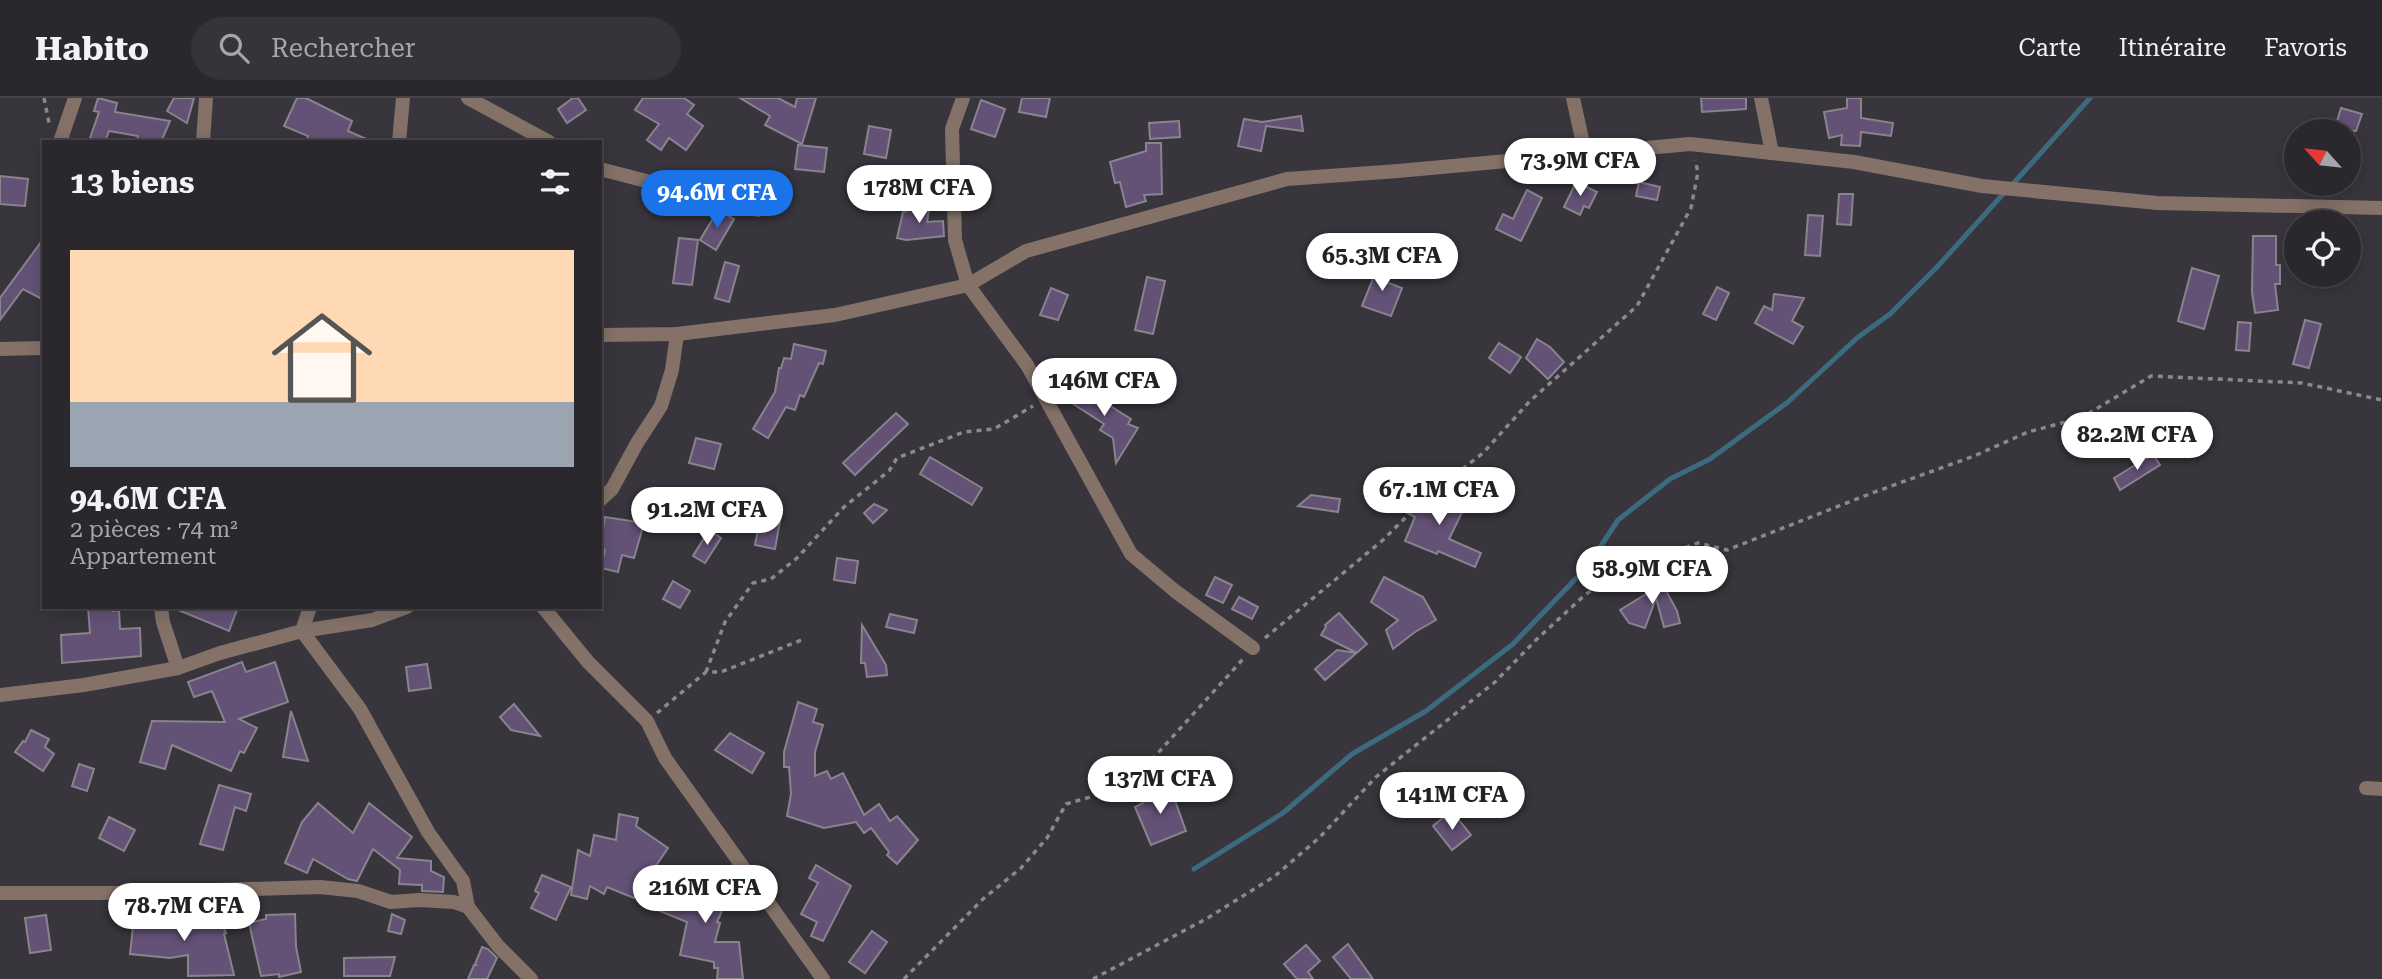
<!DOCTYPE html>
<html lang="fr">
<meta charset="utf-8">
<style>
:root{--surface:#2a282d;--page:#363439;--text:#f1f3f6;--muted:#a5a6aa;--line:#464449;--accent:#1a73e8}
body{margin:0;font-family:"Roboto Serif",serif;background:var(--page);color:var(--text);height:100vh;display:flex;flex-direction:column;font-size:26px;white-space:nowrap}
*{box-sizing:border-box;margin:0}
p{font-size:23px;color:var(--muted)}
.icon{flex:none;width:38px;height:38px;fill:none;stroke:currentColor;stroke-width:2;stroke-linecap:round;stroke-linejoin:round}
.map{position:relative;flex:1;overflow:hidden}
.drawer{position:absolute;left:42px;top:42px;width:560px;height:469px;display:flex;flex-direction:column;background:var(--surface);border-radius:0px;box-shadow:0 4px 18px #0003,0 0 0 2px var(--line)}
.drawer>*{flex:none}
.needle{width:46px;rotate:297deg}
.tools{position:absolute;left:2284px;top:21px;display:grid;gap:14px}
.tools a{display:grid;place-items:center;width:77px;height:77px;border-radius:50%;background:var(--surface);box-shadow:0 4px 18px #0003,0 0 0 2px var(--line);font-size:35px}
.price{position:absolute;translate:-50% -60px;padding:0 16px;border-radius:24px;background:#fff;color:#222;font-size:23px;line-height:46px;filter:drop-shadow(0 2px 4px #0008)}
.price::after{content:'';position:absolute;left:50%;top:42px;width:21px;height:16px;margin-left:-10px;background:inherit;clip-path:polygon(0 0,100% 0,50% 100%)}
.price.current{background:var(--accent);color:#fff}
ul{padding:0;list-style:none}
li{display:grid;align-content:center;gap:14px;height:371px;padding:0 28px}
li span{display:grid;place-items:center;height:217px;border-radius:0px;color:#555}
li>.icon{margin-inline-start:auto}
span .icon{width:126px;height:126px;fill:#fffc;stroke-width:1}
li b{font-size:30px}
h2{display:flex;justify-content:space-between;align-items:center;height:84px;padding:0 28px;font-size:30px}
header{display:flex;align-items:center;gap:42px;box-sizing:border-box;height:98px;padding:0 35px;background:var(--surface);border-bottom:2px solid var(--line)}
header strong{font-size:33px}
nav{display:flex;gap:38px;margin-inline-start:auto;font-size:24px}
.search{width:490px;height:63px;background:var(--page);display:flex;align-items:center;gap:18px;box-sizing:border-box;padding:0 24px;border-radius:38px;color:var(--muted);font-size:26px}
.map>svg:first-child{display:block}
</style>
<header>
<strong>Habito</strong>
<div class="search"><svg class="icon" aria-label="search" viewBox="0 0 24 24"><circle cx="10" cy="10" r="6"/><path d="M15 15l6 6"/></svg>Rechercher</div>
<nav><a>Carte</a><a>Itinéraire</a><a>Favoris</a></nav>
</header>
<div class="map">
<svg width="2382" height="881" viewBox="0 0 2382 881">
<rect width="100%" height="100%" fill="#38353c"/>
<g fill="none" stroke-linecap="round" stroke-linejoin="round">
<!-- stream -->
<g stroke="#3c6b7f" stroke-width="5">
<path d="M2012,87L2090,0"/>
<path d="M1194,771L1283,715L1352,656L1426,613L1513,546L1587,469L1618,422L1670,381L1710,361L1788,304L1857,240L1890,216L1937,169L2005,94"/>
</g>
</g>
<!-- building -->
<g fill="#635276" stroke="#88848d" stroke-width="2">
<path d="M98,0L117,5L115,14L170,23L161,44H136L138,38L109,33L105,44L90,40L99,14L94,13Z"/>
<path d="M174,0H194L187,25L167,13Z"/>
<path d="M297,0H306L352,23L348,33L373,44H306L308,38L284,28Z"/>
<path d="M573,0H578L586,12L567,25L558,11Z"/>
<path d="M643,0H684L694,7L687,16L703,28L686,52L669,40L661,52L647,42L659,26L635,12Z"/>
<path d="M740,0H778L795,9L797,0H816L802,46L765,27L770,18Z"/>
<path d="M1022,0H1050L1046,19L1019,14Z"/>
<path d="M1701,0H1746V11L1702,14Z"/>
<path d="M1847,0H1861V20L1893,25L1891,38L1861,34L1860,48L1841,47L1842,37L1829,40L1824,14L1847,10Z"/>
<path d="M981,2L1005,11L995,39L971,31Z"/>
<path d="M2341,10L2362,16L2356,33H2334Z"/>
<path d="M1301,18L1303,33L1266,28L1261,53L1238,48L1244,21L1262,24Z"/>
<path d="M1179,23L1180,39L1150,41L1149,25Z"/>
<path d="M869,28L891,32L886,60L864,56Z"/>
<path d="M1146,45H1161L1162,96L1144,97L1146,103L1126,109L1120,84L1115,85L1110,64L1146,53Z"/>
<path d="M798,47L827,50L824,74L795,71Z"/>
<path d="M0,78L28,81L25,108L0,106Z"/>
<path d="M1576,84L1597,94L1589,110L1584,108L1580,117L1564,109Z"/>
<path d="M1639,84L1660,89L1657,102L1636,98Z"/>
<path d="M1527,92L1542,100L1521,143L1496,131L1503,116L1513,121Z"/>
<path d="M1839,96H1853L1851,127L1837,126Z"/>
<path d="M906,108L929,112L927,124L943,123L944,138L906,142L897,140L903,114H905Z"/>
<path d="M718,112L734,121L716,152L700,142Z"/>
<path d="M1808,117L1823,118L1820,158L1805,157Z"/>
<path d="M2253,138H2276V167H2280V186H2275L2278,212L2255,215L2252,194Z"/>
<path d="M44,140V202L23,191L0,222V200Z"/>
<path d="M679,140L698,142L692,187L673,185Z"/>
<path d="M725,164L739,168L729,204L715,200Z"/>
<path d="M1378,168L1391,173L1386,184L1402,190L1391,218L1362,208Z"/>
<path d="M2192,170L2219,178L2204,231L2178,223Z"/>
<path d="M1147,179L1165,183L1153,236L1135,232Z"/>
<path d="M1717,189L1729,195L1716,222L1703,216Z"/>
<path d="M1051,190L1068,197L1058,222L1040,217Z"/>
<path d="M1774,196L1804,200L1792,223L1803,229L1793,246L1755,225L1764,208L1772,212Z"/>
<path d="M2305,222L2321,226L2309,270L2293,266Z"/>
<path d="M2238,224L2251,225L2249,253L2236,252Z"/>
<path d="M1537,241L1550,249L1564,264L1548,281L1526,260Z"/>
<path d="M1499,245L1521,259L1510,275L1489,260Z"/>
<path d="M794,246L826,253L823,266L819,265L804,299L800,297L795,312L786,309L768,340L753,331L775,294L779,270H781L784,260L791,261Z"/>
<path d="M1052,263L1073,270L1068,285L1046,278Z"/>
<path d="M1074,285L1131,321L1128,326L1138,330L1116,365L1113,340L1100,332L1104,326L1064,300Z"/>
<path d="M896,315L908,326L855,377L843,365Z"/>
<path d="M696,340L721,346L714,371L689,365Z"/>
<path d="M2153,356L2160,367L2120,392L2114,380Z"/>
<path d="M930,359L982,390L972,407L920,376Z"/>
<path d="M1457,390L1471,396L1449,441L1481,455L1475,469L1438,453L1437,456L1405,443L1415,419L1398,410L1404,398L1430,411L1433,404L1448,410Z"/>
<path d="M1311,397L1340,401L1338,414L1298,408Z"/>
<path d="M874,406L887,412L873,425L864,415Z"/>
<path d="M640,408L657,413L652,426L636,420Z"/>
<path d="M605,419L644,425L634,460L622,457L618,474L601,470L605,452L600,449Z"/>
<path d="M760,420L780,423L775,451L755,447Z"/>
<path d="M709,432L721,440L705,465L693,458Z"/>
<path d="M837,460L858,463L855,485L834,482Z"/>
<path d="M1713,463L1720,484L1706,488L1700,468Z"/>
<path d="M1654,470L1677,513L1680,525L1664,529L1656,500L1645,530L1629,525L1620,512L1654,491L1649,472Z"/>
<path d="M1215,479L1232,487L1223,505L1206,497Z"/>
<path d="M1384,479L1423,499L1436,522L1415,534L1393,551L1386,532L1398,522L1371,504Z"/>
<path d="M673,483L690,493L680,510L663,501Z"/>
<path d="M1239,499L1258,509L1252,521L1232,511Z"/>
<path d="M88,509H113V513L119,512L120,531L140,530L141,558L62,565L61,537L90,535Z"/>
<path d="M171,509H238L229,533Z"/>
<path d="M1339,515L1367,546L1325,582L1315,571L1337,552L1357,555L1321,537L1326,529L1325,527Z"/>
<path d="M890,516L917,522L914,535L886,529Z"/>
<path d="M862,527L886,567L887,577L867,579L865,565H861Z"/>
<path d="M242,564L246,574L275,564L288,604L239,621L257,630L244,655L240,653L231,673L172,647L165,671L140,664L152,623L225,624L212,593L194,599L188,584Z"/>
<path d="M427,566L431,590L409,593L406,569Z"/>
<path d="M798,604L817,611L813,624L823,627L815,654V678L827,673L831,681L843,675L864,717L879,706L890,723L897,718L918,742L897,766L887,757L889,754L871,730L864,735L856,724L824,730L787,718L791,696L789,669H784V654Z"/>
<path d="M514,606L540,638L511,632L500,619Z"/>
<path d="M291,613L308,663L283,659Z"/>
<path d="M31,632L49,641L45,649L54,656L43,673L15,654L23,643L25,644Z"/>
<path d="M730,635L764,655L752,675L715,652Z"/>
<path d="M79,666L94,671L87,693L72,688Z"/>
<path d="M1169,686L1186,733L1151,747L1135,709L1143,705L1141,700L1157,694L1156,691Z"/>
<path d="M219,687L251,696L246,713L235,709L223,752L200,746Z"/>
<path d="M1499,688L1511,704L1493,717L1481,702Z"/>
<path d="M318,705L353,735L369,705L412,739L397,760L431,763V773L444,779L443,794L422,793V787L399,786L400,772L373,751L357,783L348,781L313,761L307,775L285,765L302,724Z"/>
<path d="M619,716L638,720L636,728L668,750L634,800L607,789L604,796L590,788L587,801L571,797L578,752L590,758L594,737L616,742Z"/>
<path d="M1455,717L1471,737L1452,752L1433,728L1444,719L1447,723Z"/>
<path d="M109,719L135,732L124,753L99,740Z"/>
<path d="M816,767L851,788L823,843L811,838L817,824L801,816L818,785L809,780Z"/>
<path d="M713,772L730,781L724,792L730,795L717,824L720,825L715,844H739L743,881H717L718,870H714V864L680,857L687,824L655,811L676,784L695,798L697,794L701,795Z"/>
<path d="M542,777L571,789L556,822L531,810L539,795L535,793Z"/>
<path d="M194,814L197,827L220,819L226,835L224,836L234,877L188,878V857L170,860L130,856L134,819H156L155,824Z"/>
<path d="M295,816L296,849L301,874L279,879V876L261,878L249,825L266,821V817Z"/>
<path d="M392,816L405,822L401,836L388,833Z"/>
<path d="M46,817L51,852L30,855L25,820Z"/>
<path d="M872,833L887,844L865,875L849,864Z"/>
<path d="M1348,846L1373,881H1351L1333,859Z"/>
<path d="M1306,847L1320,863L1308,874L1313,881H1297L1284,866Z"/>
<path d="M482,849L488,851L497,860L487,881H468L474,867H476L475,866Z"/>
<path d="M395,859L390,878H344V860Z"/>
</g>
<g fill="none" stroke-linecap="round" stroke-linejoin="round">
<!-- path -->
<g stroke="#8b888e" stroke-width="3.5" stroke-dasharray="5 5" stroke-linecap="butt">
<path d="M44,0L49,25"/>
<path d="M1265,540L1383,442L1423,402L1483,355L1530,303L1637,208L1691,110L1698,74L1695,62"/>
<path d="M706,574L725,524L753,485L771,481L797,460L844,409L889,373L897,360L964,334L994,331L1033,308"/>
<path d="M657,615L706,574H721L804,541"/>
<path d="M904,881L983,801L1021,770L1047,740L1066,706L1128,688L1244,560"/>
<path d="M1093,881L1206,821L1275,778L1320,739L1376,679L1495,584L1537,541L1586,496L1622,473L1698,445L1727,452L1872,395L1974,358L2028,334L2081,320L2151,278L2302,285L2382,302"/>
</g>
<!-- minor -->
<g stroke="#847268" stroke-width="14">
<path d="M468,0L549,44"/>
<path d="M963,0L952,31L955,142L968,187L1027,267L1131,456L1175,493L1253,550"/>
<path d="M1573,0L1585,55"/>
<path d="M1761,0L1772,55"/>
<path d="M60,44L75,0"/>
<path d="M203,44L206,0"/>
<path d="M399,44L403,0"/>
<path d="M600,71L758,112"/>
<path d="M600,237L677,236L835,217L968,187L1026,153L1287,81L1398,73L1690,46L1854,64L1982,88L2157,105L2382,110"/>
<path d="M0,251L44,250"/>
<path d="M600,402L612,391L637,345L661,308L672,272L677,236"/>
<path d="M161,509L163,524L178,570"/>
<path d="M310,509L302,533L360,611L428,734L463,783L468,809"/>
<path d="M543,509L588,564L647,623L665,660L823,881"/>
<path d="M0,597L84,587L178,570L220,555L302,533L372,522L407,509"/>
<path d="M2366,690L2382,691"/>
<path d="M0,795H114L320,789L358,793L391,804L419,802L454,804L468,809L498,848L531,881"/>
</g>
</g>
</svg>
<div class="tools">
<a><svg class="needle" viewBox="-14 -14 28 28"><path d="M0-13l5 13h-10z" fill="#e53935"/><path d="M0 13l5-13h-10z" fill="#a5a6aa"/></svg></a>
<a><svg class="icon" aria-label="locate" viewBox="0 0 24 24"><circle cx="12" cy="12" r="6"/><path d="M12 2v4M12 18v4M2 12h4M18 12h4"/></svg></a>
</div>
<b class="price" style="left:1580px;top:100px">73.9M CFA</b>
<b class="price" style="left:919px;top:127px">178M CFA</b>
<b class="price current" style="left:717px;top:132px">94.6M CFA</b>
<b class="price" style="left:1382px;top:195px">65.3M CFA</b>
<b class="price" style="left:1104px;top:320px">146M CFA</b>
<b class="price" style="left:2137px;top:374px">82.2M CFA</b>
<b class="price" style="left:1439px;top:429px">67.1M CFA</b>
<b class="price" style="left:707px;top:449px">91.2M CFA</b>
<b class="price" style="left:1652px;top:508px">58.9M CFA</b>
<b class="price" style="left:1160px;top:718px">137M CFA</b>
<b class="price" style="left:1452px;top:734px">141M CFA</b>
<b class="price" style="left:705px;top:827px">216M CFA</b>
<b class="price" style="left:184px;top:845px">78.7M CFA</b>
<section class="drawer">
<h2>13 biens<svg class="icon" aria-label="filters" viewBox="0 0 24 24"><path d="M4 7h16M4 17h16"/><circle cx="9" cy="7" r="2"/><circle cx="15" cy="17" r="2"/></svg></h2>
<ul>
<li><span style="background:linear-gradient(#ffd9b3 70%,#9aa5b1 0)"><svg class="icon" aria-label="home" viewBox="0 0 24 24"><path d="M3 11l9-7 9 7M6 9v11h12V9"/></svg></span><div><b>94.6M CFA</b><p>2 pièces · 74 m²</p><p>Appartement</p></div></li>
</ul>
</section>
</div>
